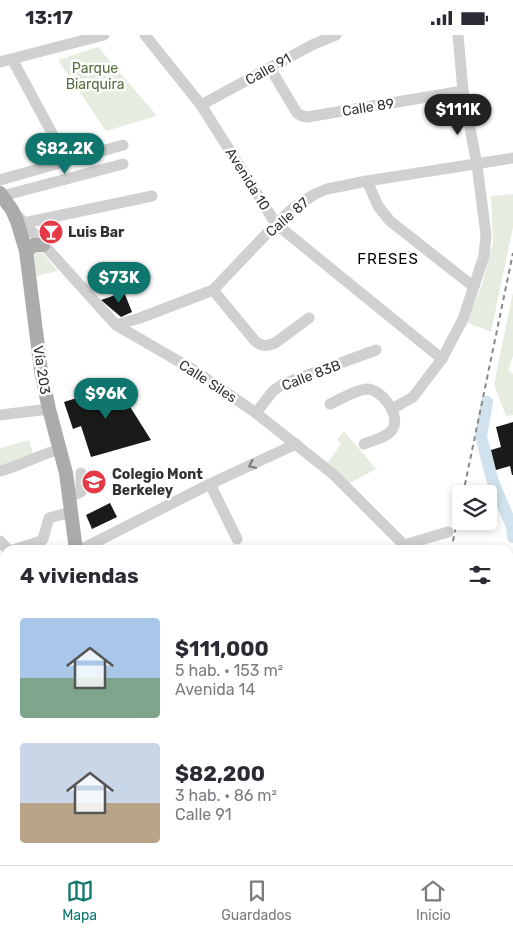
<!DOCTYPE html>
<html lang="es">
<meta charset="utf-8">
<style>
:root{--surface:#fff;--page:#f2f2f3;--text:#2b2b33;--muted:#7c7c81;--line:#e1e1e2;--accent:#0f766e}
body{margin:0;font-family:Rubik,sans-serif;background:var(--page);color:var(--text);height:100vh;display:flex;flex-direction:column;font-size:19px;white-space:nowrap}
*{box-sizing:border-box;margin:0}
p{font-size:16px;color:var(--muted)}
.icon{flex:none;width:28px;height:28px;fill:none;stroke:currentColor;stroke-width:2;stroke-linecap:round;stroke-linejoin:round}
.map{position:relative;flex:1;overflow:hidden}
.details{position:absolute;left:0px;top:510px;width:514px;height:320px;display:flex;flex-direction:column;background:var(--surface);border-radius:15px 15px 0 0;box-shadow:0 2px 8px #0003}
.details>*{flex:none}
.buttons{position:absolute;left:452px;top:450px;display:grid;gap:10px}
.buttons a{display:grid;place-items:center;width:45px;height:45px;border-radius:5px;background:var(--surface);box-shadow:0 2px 8px #0003;font-size:25px}
.price{position:absolute;translate:-50% -42px;padding:0 11px;border-radius:18px;background:var(--accent);color:#fff;font-size:16px;line-height:32px;filter:drop-shadow(0 1px 2px #0008)}
.price::after{content:'';position:absolute;left:50%;top:30px;width:15px;height:11px;margin-left:-8px;background:inherit;clip-path:polygon(0 0,100% 0,50% 100%)}
.price.active{background:#222;color:#fff}
ul{padding:0;list-style:none}
li{display:flex;align-items:center;gap:15px;height:125px;padding:0 20px}
li span{display:grid;place-items:center;flex:none;width:140px;height:100px;border-radius:5px;color:#555}
li>.icon{margin-inline-start:auto}
span .icon{width:60px;height:60px;fill:#fffc;stroke-width:1}
li b{font-size:21px}
h2{display:flex;justify-content:space-between;align-items:center;height:60px;padding:0 20px;font-size:21px}
.status{display:flex;justify-content:space-between;align-items:center;height:35px;padding:0 25px;background:var(--surface);direction:ltr}
.status svg{height:14px;fill:currentColor}
.tab-bar{display:flex;justify-content:space-around;align-items:center;height:70px;border-top:1px solid var(--line);background:var(--surface);font-size:14px;color:var(--muted)}
.tab-bar a{display:grid;justify-items:center;gap:2px}
.tab-bar .active{color:var(--accent)}
.map>svg:first-child{display:block}
</style>
<div class="status"><b>13:17</b><svg viewBox="0 0 49 12"><path d="M0 12V9h3v3zM5 12V6h3v6zM10 12V3h3v9zM15 12V0h3v12zM26 1h20v11H26zM47 4h2v5h-2z"/></svg></div>
<div class="map">
<svg width="513" height="830" viewBox="0 0 513 830">
<rect width="100%" height="100%" fill="#fff"/>
<!-- green -->
<g fill="#e6ecdf">
<path d="M98,12L157,81L106,96L58,25Z"/>
<path d="M513,159V192L491,297L466,287L482,250L493,207L491,161Z"/>
<path d="M37,212L58,236L32,242L29,213Z"/>
<path d="M513,257V321L508,335L513,339V380L506,381L494,349Z"/>
<path d="M344,396L376,434L350,448L328,428L341,408L337,405Z"/>
<path d="M29,405L33,419L0,433V413Z"/>
<path d="M172,825H230L219,830H174Z"/>
</g>
<g fill="none" stroke-linecap="round" stroke-linejoin="round">
<!-- river -->
<g stroke="#cfe2ee" stroke-width="12">
<path d="M487,367L481,401L492,444L512,492L513,502"/>
<path d="M509,580L513,568"/>
<path d="M509,627L511,631"/>
</g>
</g>
<!-- building -->
<g fill="#1a1a1a">
<path d="M124,257L132,277L121,282L101,265Z"/>
<path d="M112,343L151,405L91,422L81,391L73,394L64,367L105,354L103,351Z"/>
<path d="M513,387V440H512L510,431L496,435L491,415L501,412L496,392Z"/>
<path d="M110,468L117,482L92,494L86,480Z"/>
<path d="M512,802L513,826L505,830L503,825H509V803Z"/>
<path d="M4,814L5,825H17L12,830H0V818Z"/>
<path d="M75,825H89L90,826L88,830H71Z"/>
<path d="M253,825H302V830H244Z"/>
<path d="M448,825H465L454,830H451Z"/>
</g>
<g fill="none" stroke-linecap="round" stroke-linejoin="round">
<!-- minor -->
<g stroke="#d0d0d0" stroke-width="11">
<path d="M145,0L201,70L276,189L442,324"/>
<path d="M12,24L54,102"/>
<path d="M0,27L104,0"/>
<path d="M270,33L297,78L302,81L307,82L463,56"/>
<path d="M201,70L312,10L336,0"/>
<path d="M0,145L123,110"/>
<path d="M367,146L378,171L390,186L474,252"/>
<path d="M2,161L123,129"/>
<path d="M16,179L116,290L192,334L256,378L333,439L409,515"/>
<path d="M24,188L152,161"/>
<path d="M213,255L255,306C262,312 267,311 275,308L309,283"/>
<path d="M116,290L140,283L213,255L276,189L293,173L315,159L327,154L367,146L513,123"/>
<path d="M330,369C341,364 355,355 367,354C382,354 402,381 392,395C386,403 373,405 364,409"/>
<path d="M392,374L413,362L442,324L463,284L484,221L486,200L477,130L463,56L458,0"/>
<path d="M256,378L273,356L283,349L376,315"/>
<path d="M0,380L49,374"/>
<path d="M0,436C21,431 40,419 61,414"/>
<path d="M210,449L237,504"/>
<path d="M69,462L81,457V438"/>
<path d="M0,506L8,515"/>
<path d="M404,510L448,497"/>
<path d="M13,515L41,506L43,504L49,483L71,477"/>
<path d="M80,515L210,449L296,409"/>
<path d="M0,719L5,720"/>
<path d="M509,731L513,735"/>
<path d="M509,749L513,746"/>
<path d="M0,792L5,782"/>
<path d="M491,825L494,830"/>
<path d="M61,830L64,825"/>
<path d="M98,830L102,825"/>
<path d="M231,830L241,825"/>
<path d="M370,830L378,825"/>
</g>
<!-- major -->
<g stroke="#ababab" stroke-width="14">
<path d="M0,158L12,175L17,186L26,216L41,336L49,374L66,438L76,515"/>
<path d="M26,216L34,210H43"/>
<path d="M163,825L165,830"/>
</g>
<!-- rail -->
<g stroke="#888" stroke-width="2" stroke-dasharray="5 4" stroke-linecap="butt">
<path d="M463,459L513,218"/>
<path d="M451,515L461,469"/>
<path d="M315,825V830"/>
</g>
</g>
<!-- one-way arrows -->
<defs><path id="oneway-chevron" d="M-2-3.5L2.5 0L-2 3.5" fill="none" stroke-width="1.6" stroke-linecap="round" stroke-linejoin="round" transform="scale(1.25)"/></defs>
<use stroke="#7a7a7a" href="#oneway-chevron" transform="translate(252 430) rotate(155)"/>
<!-- icons -->
<defs>
<symbol id="bar-disc" viewBox="-11 -11 22 22"><circle r="9.5" fill="#e63946" stroke="#fff"/><path d="M-6-5H6L.8 .8V4.5H3.5V6h-7V4.5H-.8V.8Z" fill="#fff"/></symbol>
<symbol id="school-disc" viewBox="-11 -11 22 22"><circle r="9.5" fill="#e63946" stroke="#fff"/><path d="M0-5L7-2L0 1L-7-2ZM-4 1L0 2.5L4 1V4Q0 6-4 4Z" fill="#fff"/></symbol>
</defs>
<g fill-rule="evenodd">
<use href="#bar-disc" x="37" y="183" width="28" height="28"/>
<use href="#school-disc" x="80" y="433" width="28" height="28"/>
</g>
<g text-anchor="middle" stroke-width="5" stroke-linejoin="round" paint-order="stroke">
<!-- park labels -->
<g font-size="14" fill="#56703f" stroke="#fff">
<text x="95" y="38">Parque<tspan x="95" dy="16">Biarquira</tspan></text>
</g>
<!-- street labels -->
<g font-size="14" fill="#333" stroke="#fff">
<text transform="translate(268 34) rotate(-29)" y="5">Calle 91</text>
<text transform="translate(368 72) rotate(-9)" y="5">Calle 89</text>
<text transform="translate(248 144) rotate(58)" y="5">Avenida 10</text>
<text transform="translate(287 182) rotate(-41)" y="5">Calle 87</text>
<text transform="translate(42 335) rotate(81)" y="5">Vía 203</text>
<text transform="translate(311 340) rotate(-21)" y="5">Calle 83B</text>
<text transform="translate(208 346) rotate(33)" y="5">Calle Siles</text>
</g>
<!-- poi labels -->
<g font-size="14" font-weight="bold" fill="#333" stroke="#fff" text-anchor="start">
<text x="68" y="202">Luis Bar</text>
<text x="112" y="444">Colegio Mont<tspan x="112" dy="16">Berkeley</tspan></text>
</g>
<!-- neighbourhood labels -->
<g font-size="15" letter-spacing="1" fill="#000" stroke="#fff">
<text x="388" y="229">FRESES</text>
</g>
</g>
</svg>
<div class="buttons">
<a><svg class="icon" aria-label="layers" viewBox="0 0 24 24"><path d="M12 4l9 5-9 5-9-5zM3 14l9 5 9-5"/></svg></a>
</div>
<b class="price active" style="left:458px;top:101px">$111K</b>
<b class="price" style="left:65px;top:140px">$82.2K</b>
<b class="price" style="left:119px;top:269px">$73K</b>
<b class="price" style="left:106px;top:385px">$96K</b>
<section class="details">
<h2>4 viviendas<svg class="icon" aria-label="filters" viewBox="0 0 24 24"><path d="M4 7h16M4 17h16"/><circle cx="9" cy="7" r="2"/><circle cx="15" cy="17" r="2"/></svg></h2>
<ul>
<li><span style="background:linear-gradient(#a9c7e8 60%,#7fa58c 0)"><svg class="icon" aria-label="home" viewBox="0 0 24 24"><path d="M3 11l9-7 9 7M6 9v11h12V9"/></svg></span><div><b>$111,000</b><p>5 hab. · 153 m²</p><p>Avenida 14</p></div></li>
<li><span style="background:linear-gradient(#c9d6e8 60%,#b9a48a 0)"><svg class="icon" aria-label="home" viewBox="0 0 24 24"><path d="M3 11l9-7 9 7M6 9v11h12V9"/></svg></span><div><b>$82,200</b><p>3 hab. · 86 m²</p><p>Calle 91</p></div></li>
</ul>
</section>
</div>
<nav class="tab-bar">
<a class="active"><svg class="icon" aria-label="map" viewBox="0 0 24 24"><path d="M3 6l6-2 6 2 6-2v14l-6 2-6-2-6 2zM9 4v14M15 6v14"/></svg>Mapa</a>
<a><svg class="icon" aria-label="saved" viewBox="0 0 24 24"><path d="M7 4h10v16l-5-4-5 4z"/></svg>Guardados</a>
<a><svg class="icon" aria-label="home" viewBox="0 0 24 24"><path d="M3 11l9-7 9 7M6 9v11h12V9"/></svg>Inicio</a>
</nav>
